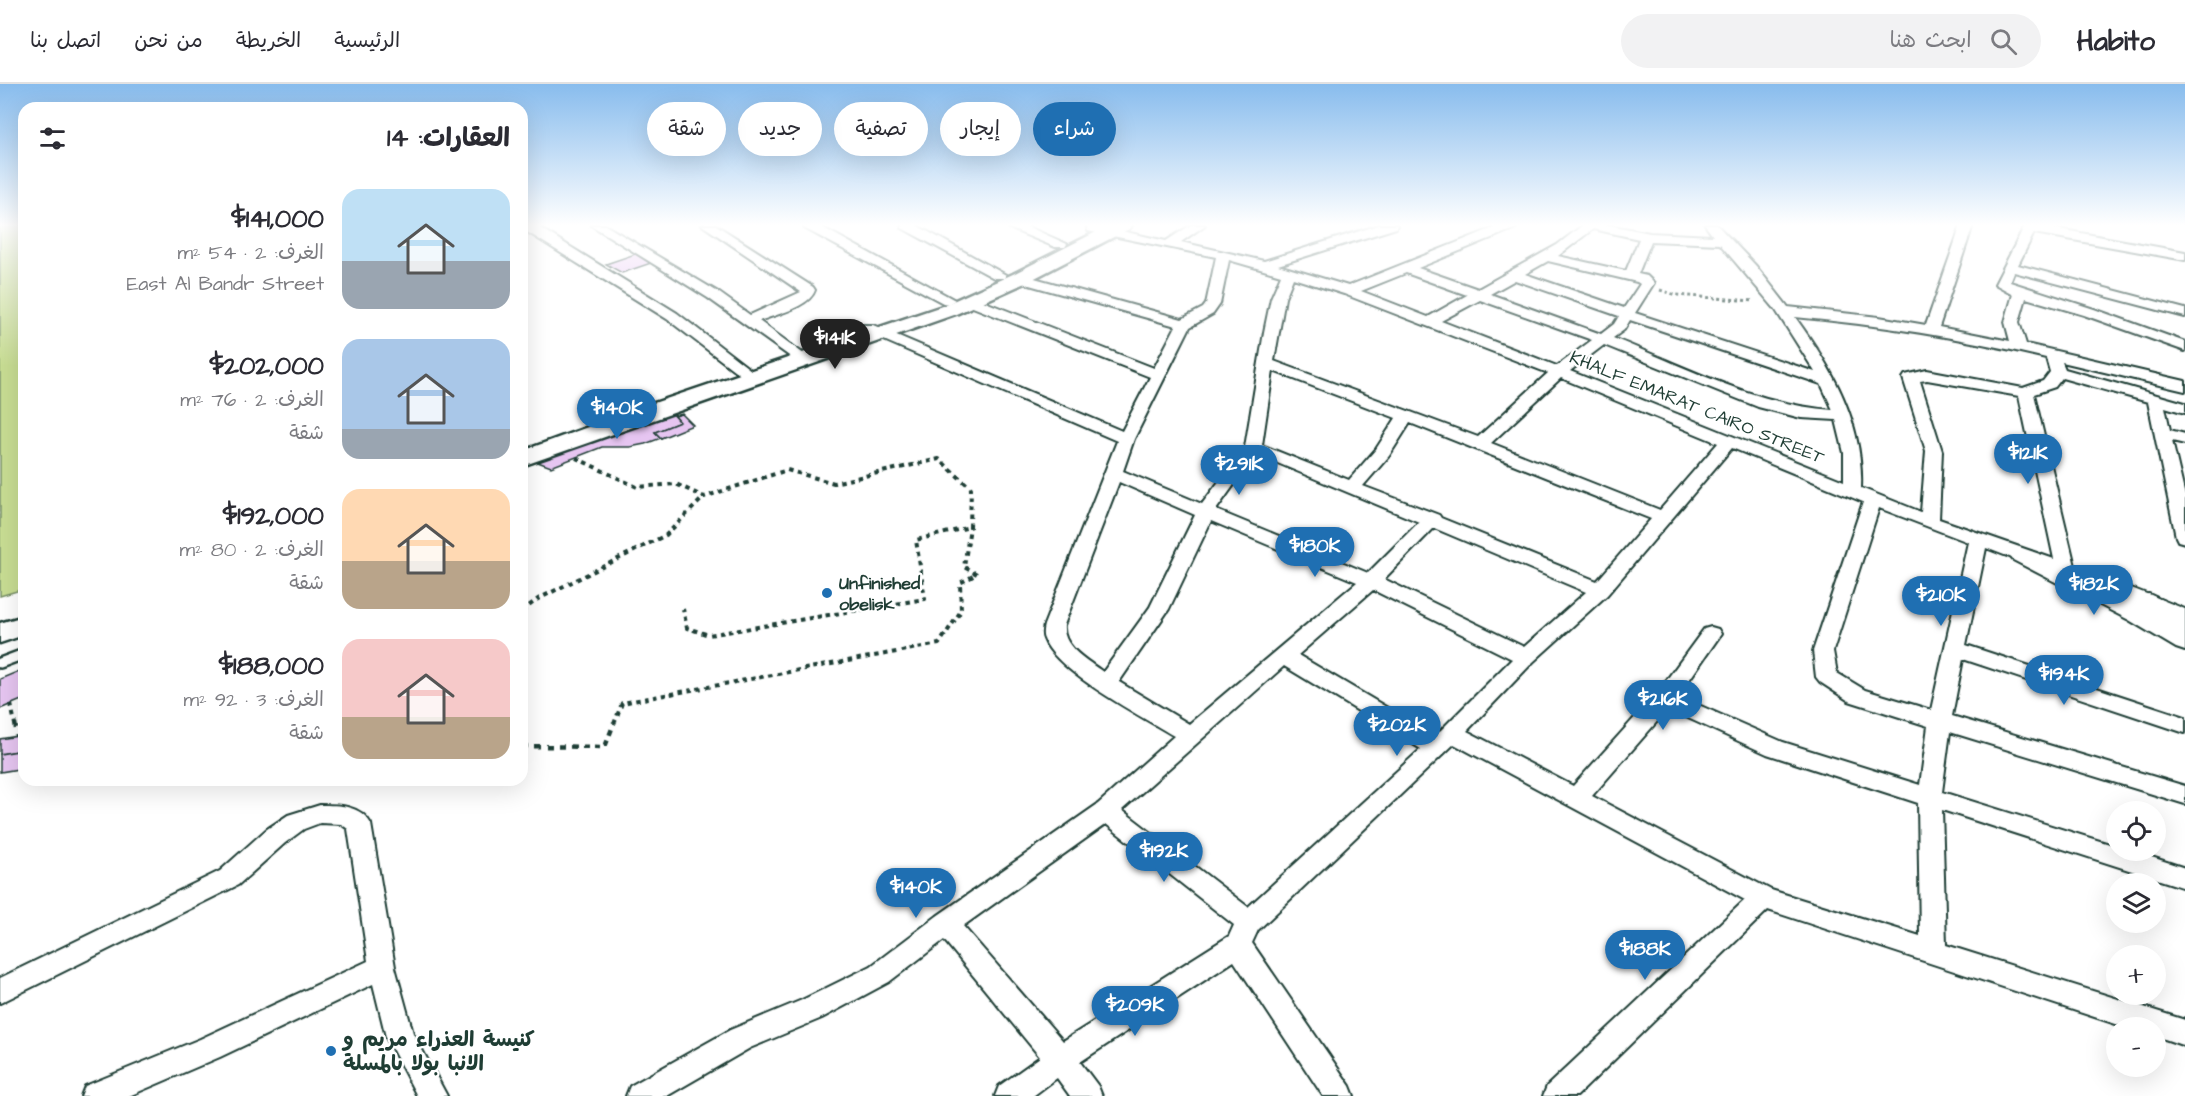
<!DOCTYPE html>
<html lang="ar">
<meta charset="utf-8">
<style>
:root{--surface:#fff;--page:#f2f2f3;--text:#2b2b33;--muted:#7c7c81;--line:#e1e1e2;--accent:#1f6fb2}
body{margin:0;font-family:"Architects Daughter","Playpen Sans Arabic",sans-serif;background:var(--page);color:var(--text);direction:rtl;height:100vh;display:flex;flex-direction:column;font-size:22px;white-space:nowrap}
*{box-sizing:border-box;margin:0}
p{font-size:20px;color:var(--muted)}
.icon{flex:none;width:33px;height:33px;fill:none;stroke:currentColor;stroke-width:2;stroke-linecap:round;stroke-linejoin:round}
.map{position:relative;flex:1;overflow:hidden;direction:ltr}
.details{position:absolute;left:18px;top:18px;width:510px;height:684px;display:flex;flex-direction:column;background:var(--surface);border-radius:18px;box-shadow:0 6px 24px #0002;direction:rtl}
.details>*{flex:none}
.guide{position:absolute;left:546px;top:18px;width:570px;height:54px;direction:rtl;display:flex;gap:12px}
.fabs{position:absolute;left:2106px;top:717px;display:grid;gap:12px}
.fabs a{display:grid;place-items:center;width:60px;height:60px;border-radius:50%;background:var(--surface);box-shadow:0 6px 24px #0002;font-size:30px}
.price{position:absolute;translate:-50% -51px;padding:0 14px;border-radius:21px;background:var(--accent);color:#fff;font-size:20px;line-height:39px;filter:drop-shadow(0 2px 3px #0008)}
.price::after{content:'';position:absolute;left:50%;top:36px;width:18px;height:14px;margin-left:-9px;background:inherit;clip-path:polygon(0 0,100% 0,50% 100%)}
.price.on{background:#222;color:#fff}
ul{padding:0;list-style:none}
li{display:flex;align-items:center;gap:18px;height:150px;padding:0 18px}
li span{display:grid;place-items:center;flex:none;width:168px;height:120px;border-radius:18px;color:#555}
li>.icon{margin-inline-start:auto}
span .icon{width:72px;height:72px;fill:#fffc;stroke-width:1}
li b{font-size:26px}
h2{display:flex;justify-content:space-between;align-items:center;height:72px;padding:0 18px;font-size:26px}
.chip{padding:0 21px;border-radius:27px;background:var(--surface);box-shadow:0 6px 24px #0002;font-size:21px;line-height:54px}
.chip.on{background:var(--accent);color:#fff}
header{display:flex;align-items:center;gap:36px;box-sizing:border-box;height:84px;padding:0 30px;background:var(--surface);border-bottom:2px solid var(--line)}
header strong{font-size:28px}
nav{display:flex;gap:33px;margin-inline-start:auto;font-size:21px}
.search{width:420px;height:54px;background:var(--page);display:flex;align-items:center;gap:15px;box-sizing:border-box;padding:0 21px;border-radius:33px;color:var(--muted);font-size:22px}
.map>svg:first-child{display:block}
</style>
<header>
<strong>Habito</strong>
<div class="search"><svg class="icon" aria-label="search" viewBox="0 0 24 24"><circle cx="10" cy="10" r="6"/><path d="M15 15l6 6"/></svg>ابحث هنا</div>
<nav><a>الرئيسية</a><a>الخريطة</a><a>من نحن</a><a>اتصل بنا</a></nav>
</header>
<div class="map">
<svg width="2185" height="1012" viewBox="0 0 2185 1012">
<rect width="100%" height="100%" fill="#fff"/>
<filter id="ink" filterUnits="userSpaceOnUse"><feTurbulence type="fractalNoise" baseFrequency=".0167" numOctaves="2"/><feDisplacementMap in="SourceGraphic" scale="12" xChannelSelector="R" yChannelSelector="G"/><feConvolveMatrix kernelMatrix="1 2 1 2 8 2 1 2 1" color-interpolation-filters="sRGB"/></filter>
<g filter="url(#ink)">
<!-- green -->
<path fill="#c8dd93" stroke="#748d64" stroke-width="1.5" d="M0,141H24V505L0,512Z"/>
<!-- building -->
<g fill="#e6c5f1" stroke="#1f3d34" stroke-width="1.5">
<path d="M638,169L651,179L622,189L606,180Z"/>
<path d="M671,328L680,338L655,348L661,354L645,360L630,363H602L551,383L535,377Z"/>
<path d="M682,330L693,341L661,354L655,348L680,338L675,332Z"/>
<path d="M24,585V615L0,625V595Z"/>
<path d="M24,651V666L0,670V655Z"/>
<path d="M24,666V684L0,688V670Z"/>
</g>
<g fill="none" stroke-linecap="round" stroke-linejoin="round">
<defs>
<path id="service" d="M0,579L24,570"/>
<g id="minor">
<path d="M524,141H544L540,144L677,229L760,293L757,296H747L667,235L524,146Z"/>
<path d="M591,141H605L718,208L750,231L801,208L702,141H716L813,203L815,206C810,223 775,231 759,237L812,276L804,281L799,279L708,214Z"/>
<path d="M803,141H818L955,216L948,220L943,219L804,144Z"/>
<path d="M901,141H916L1006,191L1004,194H994L902,144Z"/>
<path d="M1008,141H1024L1067,160L1065,163H1055L1009,144Z"/>
<path d="M1088,141H1095L1166,157L1191,141H1205L1181,158L1264,177L1379,141H1397L1396,144L1278,181L1348,202L1501,141H1517L1516,144L1418,184L1478,205L1557,161L1583,141H1609L1650,149L1713,152L1705,141H1717L1756,182L1788,223L1879,233L1926,241L1961,141H1973L1939,243L2010,257L2005,238L2013,210L1995,200L2025,141H2037L2185,168V176L2034,149L2018,181L2185,225V233L2014,188L2010,198L2094,225L2185,258V267L2084,231L2026,214L2019,238L2026,260L2185,297V307L2062,278L2065,285L2185,319V329L2165,323L2170,346L2185,350V360L2172,357L2185,412V459L2178,457L2176,453L2148,318L2062,294L2055,303L2034,310L2075,482L2185,525V540L1986,464L1966,561L2185,633V649L1963,575L1952,632L2185,702V720L1950,648L1942,708L2116,762V766H2130L2185,784V804L1942,726L1946,861L2185,936V962L2156,952V944H2128L1768,826L1577,1012H1543L1547,1002L1745,816L1454,660L1258,846L1252,859L1350,1002L1354,1012H1323L1234,877L1080,978L1098,1002L1102,1012H1070L1057,994L1033,1012H995L999,1002L1040,973L944,856L889,898L822,934L750,964L667,1012H626L630,1002L730,946L802,916L871,882L937,832L1098,720L1174,652C1143,633 1056,588 1044,555C1042,551 1043,545 1044,541L1117,357L863,247L861,244L863,241H873L1122,347L1150,293L965,220L963,217L970,213L975,214L1154,284L1176,242L1015,197L1013,194L1020,190L1182,235L1203,224L1206,220L1216,173L1088,147L1087,144ZM1593,145L1639,155L1626,187L1558,172ZM1651,157L1720,160L1775,225L1815,288L1635,229L1654,199L1647,192L1638,190ZM1229,176L1281,191L1271,214L1264,248L1245,363L1202,420L1123,387L1134,355L1190,243L1213,230L1220,220ZM1548,177L1637,198L1640,200L1624,224L1525,190ZM1406,189L1467,211L1428,233L1361,207ZM1293,194L1344,210L1548,289L1478,353L1274,277L1285,214ZM1515,196L1619,232L1614,240L1601,250L1490,210ZM1480,216L1592,256L1557,282L1441,237ZM1795,233C1880,241 1963,254 2046,274L2050,288L2043,297L2023,304L1927,286L1905,291L1903,294L1926,367L1921,428L1861,404C1864,339 1832,284 1795,233ZM1630,236L1821,300L1833,326C1756,321 1684,282 1613,254L1624,246ZM1604,261L1758,323L1801,334L1836,336L1844,369V397L1570,287ZM1273,287L1396,334L1376,365L1349,396L1262,361ZM1561,294L1718,359L1660,426L1491,359ZM1927,296L2019,312L2054,475L1939,435L1942,367L1920,297ZM1410,339L1651,435L1597,497L1441,434L1439,431L1363,402L1389,372ZM1732,364L1863,418L1813,567L1816,593L1820,598L1849,617L1928,642L1920,701L1783,658L1678,612L1721,550L1718,545L1711,543L1704,545L1657,609L1573,702L1467,647L1533,578L1607,511ZM1256,370L1419,438L1368,489L1216,426ZM1119,398L1195,431L1150,523L1103,588C1087,576 1062,563 1064,541ZM1879,424L1968,458L1931,626L1865,606L1837,589L1833,567ZM1211,437L1357,498L1189,640L1119,598L1169,525ZM1434,444L1586,508L1524,563L1384,495ZM1373,506L1512,575L1435,652L1298,571ZM1284,582L1421,665L1248,823L1122,726ZM1668,625L1767,670L1918,719L1920,852L1771,806L1592,712ZM1106,740L1234,841L1229,852L1063,957L963,842Z"/>
<path d="M320,721C339,721 361,721 371,740L395,883L413,949L447,1012H417L386,953L373,900L220,973L129,1012H81L85,1002L200,955L368,877L348,745L341,740L320,739L304,745L285,759L238,801L0,919V894L220,787L267,745L288,731Z"/>
</g>
<path id="tertiary" d="M2021,464L2138,520L2140,512L2149,510L2185,527V567L2176,564L2129,536L2013,476L2009,471L2013,466Z"/>
<g id="secondary">
<path d="M1110,141H1132L1129,145L1027,198L956,230L522,382V367L651,320L942,222L1013,190Z"/>
<path d="M24,532V551L0,559V539Z"/>
</g>
</defs>
<!-- service casing -->
<use href="#service" stroke="#1f3d34" stroke-width="14"/>
<!-- minor casing -->
<use href="#minor" stroke="#1f3d34" stroke-width="4"/>
<!-- tertiary casing -->
<use href="#tertiary" stroke="#1f3d34" stroke-width="4"/>
<!-- secondary casing -->
<use href="#secondary" stroke="#1f3d34" stroke-width="5"/>
<!-- path-far2 -->
<path stroke="#1f3d34" stroke-width="3" stroke-dasharray="3 3" stroke-linecap="butt" d="M1660,206L1676,211L1754,217"/>
<!-- path-far1 -->
<g stroke="#1f3d34" stroke-width="4" stroke-dasharray="4.5 4.5" stroke-linecap="butt">
<path d="M576,374L637,403L676,400L704,413L787,386L834,399L939,375L971,404L970,443L916,456L925,515L709,551L687,544L683,525"/>
<path d="M522,527L538,515L666,451L704,413"/>
<path d="M11,620L15,640"/>
<path d="M614,640L622,619L939,560L961,527L960,499L977,490L964,483L970,443"/>
</g>
<!-- path -->
<g stroke="#1f3d34" stroke-width="4.5" stroke-dasharray="6 6" stroke-linecap="butt">
<path d="M15,639L17,652"/>
<path d="M522,662L605,663L614,639"/>
</g>
<!-- service -->
<use href="#service" stroke="#fff" stroke-width="9"/>
<!-- minor -->
<use href="#minor" fill="#fff" fill-rule="evenodd"/>
<!-- tertiary -->
<use href="#tertiary" fill="#fff" fill-rule="evenodd"/>
<!-- secondary -->
<use href="#secondary" fill="#fff" fill-rule="evenodd"/>
</g>
</g>
<!-- sky -->
<linearGradient id="sky" x2="0" y2="1"><stop stop-color="#88bced"/><stop offset="0.5" stop-color="#fff"/><stop offset="1" stop-color="#fff" stop-opacity="0"/></linearGradient>
<rect width="2185" height="282" fill="url(#sky)"/>
<!-- markers -->
<g fill="#1f6fb2" stroke="#fff" stroke-width="2">
<circle cx="827" cy="509" r="6"/>
<circle cx="331" cy="967" r="6"/>
</g>
<g text-anchor="middle" stroke-width="4.5" stroke-linejoin="round" paint-order="stroke">
<!-- street labels -->
<g font-size="18" fill="#1f3d34" stroke="#fff">
<text transform="translate(1697 323) rotate(22)" y="6">KHALF EMARAT CAIRO STREET</text>
</g>
<!-- poi labels -->
<g font-size="18" font-weight="bold" fill="#1f3d34" stroke="#fff" text-anchor="start">
<text x="839" y="505">Unfinished<tspan x="839" dy="21">obelisk</tspan></text>
</g>
<!-- near-poi labels -->
<g font-size="21" font-weight="bold" fill="#1f3d34" stroke="#fff" text-anchor="start">
<text x="343" y="962">كنيسة العذراء مريم و<tspan x="343" dy="24">الانبا بولا بالمسلة</tspan></text>
</g>
</g>
</svg>
<div class="fabs">
<a><svg class="icon" aria-label="locate" viewBox="0 0 24 24"><circle cx="12" cy="12" r="6"/><path d="M12 2v4M12 18v4M2 12h4M18 12h4"/></svg></a>
<a><svg class="icon" aria-label="layers" viewBox="0 0 24 24"><path d="M12 4l9 5-9 5-9-5zM3 14l9 5 9-5"/></svg></a>
<a>+</a>
<a>−</a>
</div>
<b class="price on" style="left:835px;top:286px">$141K</b>
<b class="price" style="left:617px;top:356px">$140K</b>
<b class="price" style="left:2028px;top:401px">$121K</b>
<b class="price" style="left:1239px;top:412px">$291K</b>
<b class="price" style="left:1315px;top:494px">$180K</b>
<b class="price" style="left:2094px;top:532px">$182K</b>
<b class="price" style="left:1941px;top:543px">$210K</b>
<b class="price" style="left:2064px;top:622px">$194K</b>
<b class="price" style="left:1663px;top:647px">$216K</b>
<b class="price" style="left:1397px;top:673px">$202K</b>
<b class="price" style="left:1164px;top:799px">$192K</b>
<b class="price" style="left:916px;top:835px">$140K</b>
<b class="price" style="left:1645px;top:897px">$188K</b>
<b class="price" style="left:1135px;top:953px">$209K</b>
<div class="guide">
<a class="chip on">شراء</a>
<a class="chip">إيجار</a>
<a class="chip">تصفية</a>
<a class="chip">جديد</a>
<a class="chip">شقة</a>
</div>
<section class="details">
<h2>العقارات: 14<svg class="icon" aria-label="filters" viewBox="0 0 24 24"><path d="M4 7h16M4 17h16"/><circle cx="9" cy="7" r="2"/><circle cx="15" cy="17" r="2"/></svg></h2>
<ul>
<li><span style="background:linear-gradient(#bfe0f5 60%,#9aa5b1 0)"><svg class="icon" aria-label="home" viewBox="0 0 24 24"><path d="M3 11l9-7 9 7M6 9v11h12V9"/></svg></span><div><b>$141,000</b><p>الغرف: 2 · 54 m²</p><p>East Al Bandr Street</p></div></li>
<li><span style="background:linear-gradient(#a9c7e8 75%,#9aa5b1 0)"><svg class="icon" aria-label="home" viewBox="0 0 24 24"><path d="M3 11l9-7 9 7M6 9v11h12V9"/></svg></span><div><b>$202,000</b><p>الغرف: 2 · 76 m²</p><p>شقة</p></div></li>
<li><span style="background:linear-gradient(#ffd9b3 60%,#b9a48a 0)"><svg class="icon" aria-label="home" viewBox="0 0 24 24"><path d="M3 11l9-7 9 7M6 9v11h12V9"/></svg></span><div><b>$192,000</b><p>الغرف: 2 · 80 m²</p><p>شقة</p></div></li>
<li><span style="background:linear-gradient(#f6c9c9 65%,#b9a48a 0)"><svg class="icon" aria-label="home" viewBox="0 0 24 24"><path d="M3 11l9-7 9 7M6 9v11h12V9"/></svg></span><div><b>$188,000</b><p>الغرف: 3 · 92 m²</p><p>شقة</p></div></li>
</ul>
</section>
</div>
